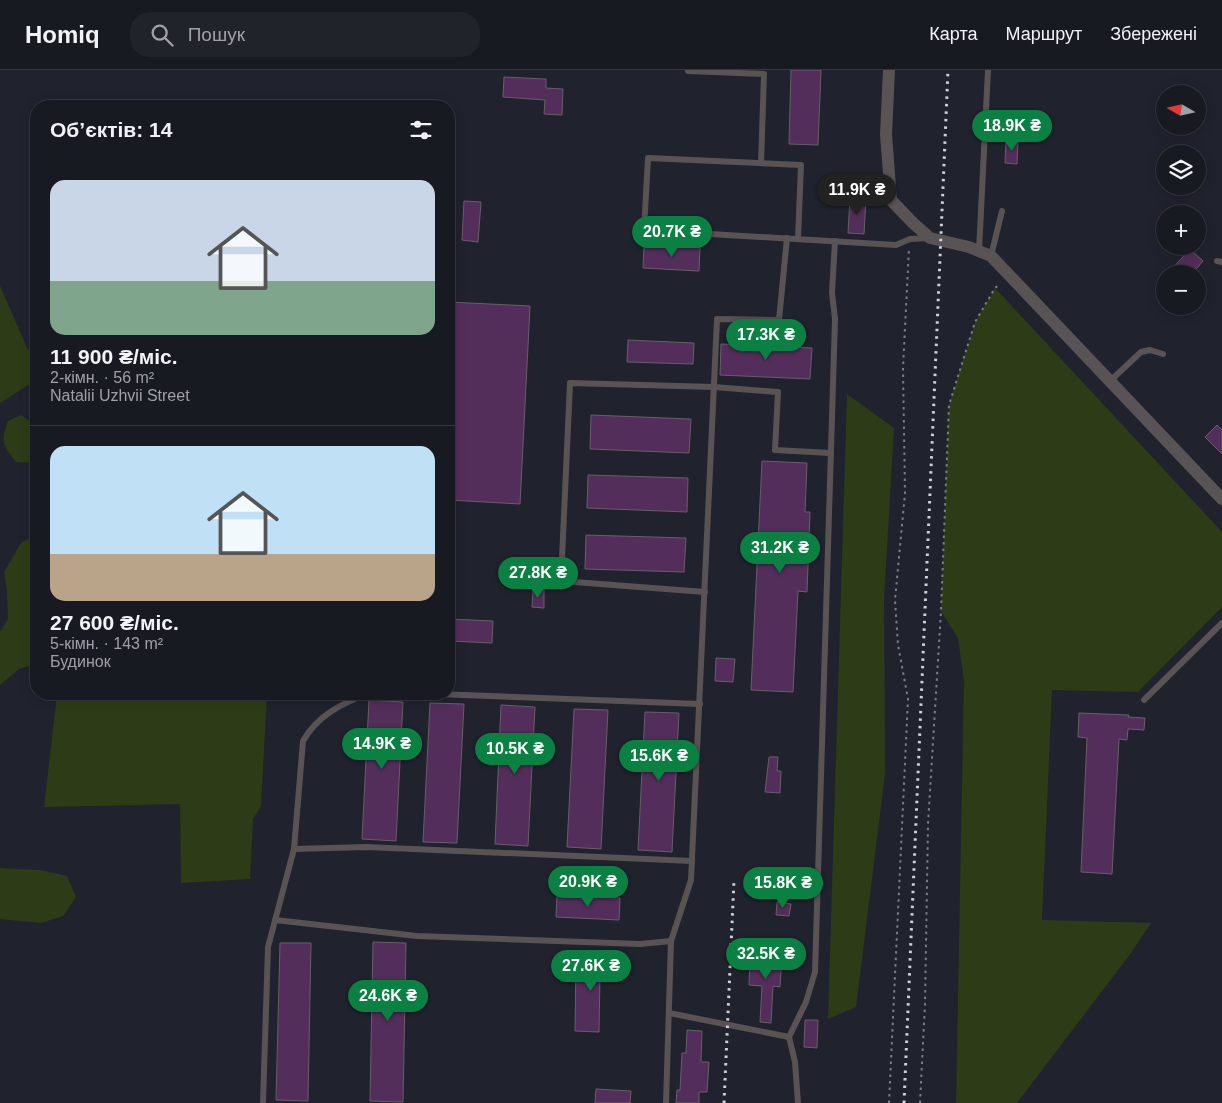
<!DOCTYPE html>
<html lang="uk">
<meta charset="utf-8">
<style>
:root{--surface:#181a22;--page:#21232a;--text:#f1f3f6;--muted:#9fa1a5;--line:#363840;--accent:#0b8043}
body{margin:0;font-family:Helvetica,sans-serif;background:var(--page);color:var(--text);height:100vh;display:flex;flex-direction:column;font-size:19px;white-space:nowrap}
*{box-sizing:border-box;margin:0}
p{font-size:16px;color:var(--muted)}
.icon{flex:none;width:28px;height:28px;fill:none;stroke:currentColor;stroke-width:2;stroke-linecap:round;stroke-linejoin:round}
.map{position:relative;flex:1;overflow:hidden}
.drawer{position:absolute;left:30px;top:30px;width:425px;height:600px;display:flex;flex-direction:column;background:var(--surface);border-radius:20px;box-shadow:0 2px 12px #0003,0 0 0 1px var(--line)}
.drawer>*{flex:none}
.needle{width:32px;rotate:279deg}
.buttons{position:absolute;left:1156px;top:15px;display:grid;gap:10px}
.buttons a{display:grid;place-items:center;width:50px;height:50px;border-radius:50%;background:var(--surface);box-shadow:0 2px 12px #0003,0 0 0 1px var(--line);font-size:25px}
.price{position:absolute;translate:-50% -42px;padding:0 11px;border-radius:18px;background:var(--accent);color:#fff;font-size:16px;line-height:32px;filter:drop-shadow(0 1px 2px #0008)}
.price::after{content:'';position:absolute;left:50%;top:30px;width:15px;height:11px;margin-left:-8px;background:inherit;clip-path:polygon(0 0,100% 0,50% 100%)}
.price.active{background:#222;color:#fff}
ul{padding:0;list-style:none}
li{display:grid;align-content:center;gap:10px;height:265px;padding:0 20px}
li+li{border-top:1px solid var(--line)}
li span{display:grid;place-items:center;height:155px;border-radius:15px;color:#555}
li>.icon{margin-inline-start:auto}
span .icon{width:90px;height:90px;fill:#fffc;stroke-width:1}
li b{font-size:21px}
h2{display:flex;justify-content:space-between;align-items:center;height:60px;padding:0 20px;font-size:21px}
header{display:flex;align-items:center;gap:30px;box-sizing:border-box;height:70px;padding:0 25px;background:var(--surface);border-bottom:1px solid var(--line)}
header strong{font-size:24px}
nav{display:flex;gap:28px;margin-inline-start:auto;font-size:18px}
.search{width:350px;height:45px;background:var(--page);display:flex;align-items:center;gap:12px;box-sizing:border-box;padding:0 18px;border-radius:20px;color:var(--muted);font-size:19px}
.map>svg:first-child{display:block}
</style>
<header>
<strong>Homiq</strong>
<div class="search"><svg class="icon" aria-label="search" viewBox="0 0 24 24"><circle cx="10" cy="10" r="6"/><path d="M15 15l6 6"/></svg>Пошук</div>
<nav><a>Карта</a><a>Маршрут</a><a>Збережені</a></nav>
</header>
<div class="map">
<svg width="1222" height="1033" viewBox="0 0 1222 1033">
<rect width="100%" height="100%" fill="#20222e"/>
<!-- green -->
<g fill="#2d3c17">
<path d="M0,216L36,298V310L0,333Z"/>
<path d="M995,218L1222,462V537L1138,622L1052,620L1042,850L1151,853L1131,883L1017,1033H956L964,610L958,568L941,541L949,335L975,252Z"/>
<path d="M847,324L894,358L884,529L885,704L856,937L828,949Z"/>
<path d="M21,345L35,354C39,367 38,382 31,393L16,392C3,375 0,372 8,351Z"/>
<path d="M36,464V594L19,599L0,615V562L8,549L7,522L4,502L21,473Z"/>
<path d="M57,624H267L261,736L253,749L250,809L181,813L180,734L44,737Z"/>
<path d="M0,798L40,800L67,806L76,827L63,846L41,853L0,849Z"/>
</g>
<!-- building -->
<g fill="#542e5b" stroke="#685e6a">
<path d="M791,0H821L818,75L789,74Z"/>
<path d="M504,7L546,9V18L563,19L562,45L544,44L545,30L503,27Z"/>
<path d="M1006,70L1018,71L1017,94L1005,93Z"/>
<path d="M850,128L866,129L864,164L848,163Z"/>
<path d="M464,131L481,132L478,172L462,170Z"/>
<path d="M644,174L700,177L699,201L643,198Z"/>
<path d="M1190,179L1203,191L1192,204H1178L1172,199Z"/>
<path d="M449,232L530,236L520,434L449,430Z"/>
<path d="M628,270L694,273L693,294L627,292Z"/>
<path d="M721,274L812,278L810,309L720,305Z"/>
<path d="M591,345L691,349L689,383L590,379Z"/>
<path d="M1217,355L1222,360V384L1205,367Z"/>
<path d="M762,391L807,393L805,442H810L807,522L798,521L793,622L751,620Z"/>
<path d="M588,405L688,408L687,442L587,438Z"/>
<path d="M586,465L686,468L684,502L585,499Z"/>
<path d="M533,520H544V538L532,537Z"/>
<path d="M449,549L493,551L492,573L449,571Z"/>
<path d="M716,588L735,589L733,612L715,611Z"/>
<path d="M369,630L403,632L396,771L362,769Z"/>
<path d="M430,633L464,634L457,773L423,772Z"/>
<path d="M501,635L535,637L528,776L495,774Z"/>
<path d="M574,639L608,640L601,779L567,777Z"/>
<path d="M645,642L679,643L672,782L638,780Z"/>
<path d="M1079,643L1129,645L1128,647L1145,648L1144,660L1128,659L1127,670L1119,669L1112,804L1081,802L1087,668L1078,667Z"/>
<path d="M769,687H778L777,701H781L780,723L765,722Z"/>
<path d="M557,825L620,828L619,850L556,847Z"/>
<path d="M777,832L791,834L789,846L776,845Z"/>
<path d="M373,872L406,873L403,1032L370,1031Z"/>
<path d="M280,873H311L308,1031L276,1030Z"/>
<path d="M750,884L782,886L780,917L773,916L771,953L760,952L762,916L749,915Z"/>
<path d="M576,891L625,892V903H600L599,962L575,961Z"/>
<path d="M805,950H818L817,978L804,977Z"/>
<path d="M687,960L702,961L701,992H709L707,1022H699V1033H676L677,1020H680L682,983H686Z"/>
<path d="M596,1019L631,1021L630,1033H595Z"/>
</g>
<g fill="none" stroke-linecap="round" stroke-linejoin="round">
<!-- path -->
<g stroke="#7b7d87" stroke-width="2" stroke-dasharray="2.5 4" stroke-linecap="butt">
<path d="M889,1033L908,629L898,575L895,530L905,423L903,298L909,178"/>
<path d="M920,1033L925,934L928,754L941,541L949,335L975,252L995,218L1000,214"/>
</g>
<!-- service -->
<g stroke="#5a5354" stroke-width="6">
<path d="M688,0V1L764,4L761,93"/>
<path d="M798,169L801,95L648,88L644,160L896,175L910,169L929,168"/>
<path d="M979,181L988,0"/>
<path d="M991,186L1002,141"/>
<path d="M1217,191L1222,192"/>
<path d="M1109,312L1141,282L1150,280L1163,284"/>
<path d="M705,522L561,511L570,313L714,317L778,322L775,380L831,383"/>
<path d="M437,624L700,634"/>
<path d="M1144,630L1222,553"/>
<path d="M294,779L366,777L692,791"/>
<path d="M275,850L417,866L640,874L671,871"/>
<path d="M669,943L789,967"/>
<path d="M263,1033L268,877L294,779L303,671C317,646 342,633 368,624"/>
<path d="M666,1033L671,871L691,810L717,249L779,250L787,168"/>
<path d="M798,1033L795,992L789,967L806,932L815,902L835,249L832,223L835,171"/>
</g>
<!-- minor -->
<path stroke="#5a5354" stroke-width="12" d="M889,0L886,64L891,130L913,153L930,168L969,177L991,186L1222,429"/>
<!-- rail -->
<g stroke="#cfd1da" stroke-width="3" stroke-dasharray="2.5 5" stroke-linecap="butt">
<path d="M724,1033L734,810"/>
<path d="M904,1033L948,0"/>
</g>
</g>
</svg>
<div class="buttons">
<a><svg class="needle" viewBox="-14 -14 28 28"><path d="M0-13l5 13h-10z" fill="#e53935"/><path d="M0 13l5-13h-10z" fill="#9fa1a5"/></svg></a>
<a><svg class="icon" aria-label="layers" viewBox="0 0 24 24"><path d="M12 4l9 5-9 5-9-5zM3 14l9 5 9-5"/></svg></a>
<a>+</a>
<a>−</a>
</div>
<b class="price" style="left:1012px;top:82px">18.9K ₴</b>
<b class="price active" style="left:857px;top:146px">11.9K ₴</b>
<b class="price" style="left:672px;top:188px">20.7K ₴</b>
<b class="price" style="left:766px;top:291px">17.3K ₴</b>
<b class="price" style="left:780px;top:504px">31.2K ₴</b>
<b class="price" style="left:538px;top:529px">27.8K ₴</b>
<b class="price" style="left:382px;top:700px">14.9K ₴</b>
<b class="price" style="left:515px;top:705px">10.5K ₴</b>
<b class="price" style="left:659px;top:712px">15.6K ₴</b>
<b class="price" style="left:588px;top:838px">20.9K ₴</b>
<b class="price" style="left:783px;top:839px">15.8K ₴</b>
<b class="price" style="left:766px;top:910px">32.5K ₴</b>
<b class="price" style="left:591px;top:922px">27.6K ₴</b>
<b class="price" style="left:388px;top:952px">24.6K ₴</b>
<section class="drawer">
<h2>Об’єктів: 14<svg class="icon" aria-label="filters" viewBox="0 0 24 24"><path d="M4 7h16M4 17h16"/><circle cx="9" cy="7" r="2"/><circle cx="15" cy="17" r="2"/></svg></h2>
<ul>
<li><span style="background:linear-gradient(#c9d6e8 65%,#7fa58c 0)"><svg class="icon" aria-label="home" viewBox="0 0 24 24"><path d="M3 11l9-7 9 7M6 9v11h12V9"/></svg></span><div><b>11 900 ₴/міс.</b><p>2-кімн. · 56 m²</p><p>Natalii Uzhvii Street</p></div></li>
<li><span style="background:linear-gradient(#bfe0f5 70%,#b9a48a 0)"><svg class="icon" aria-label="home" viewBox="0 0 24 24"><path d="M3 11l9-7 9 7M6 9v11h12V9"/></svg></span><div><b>27 600 ₴/міс.</b><p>5-кімн. · 143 m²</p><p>Будинок</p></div></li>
</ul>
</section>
</div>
